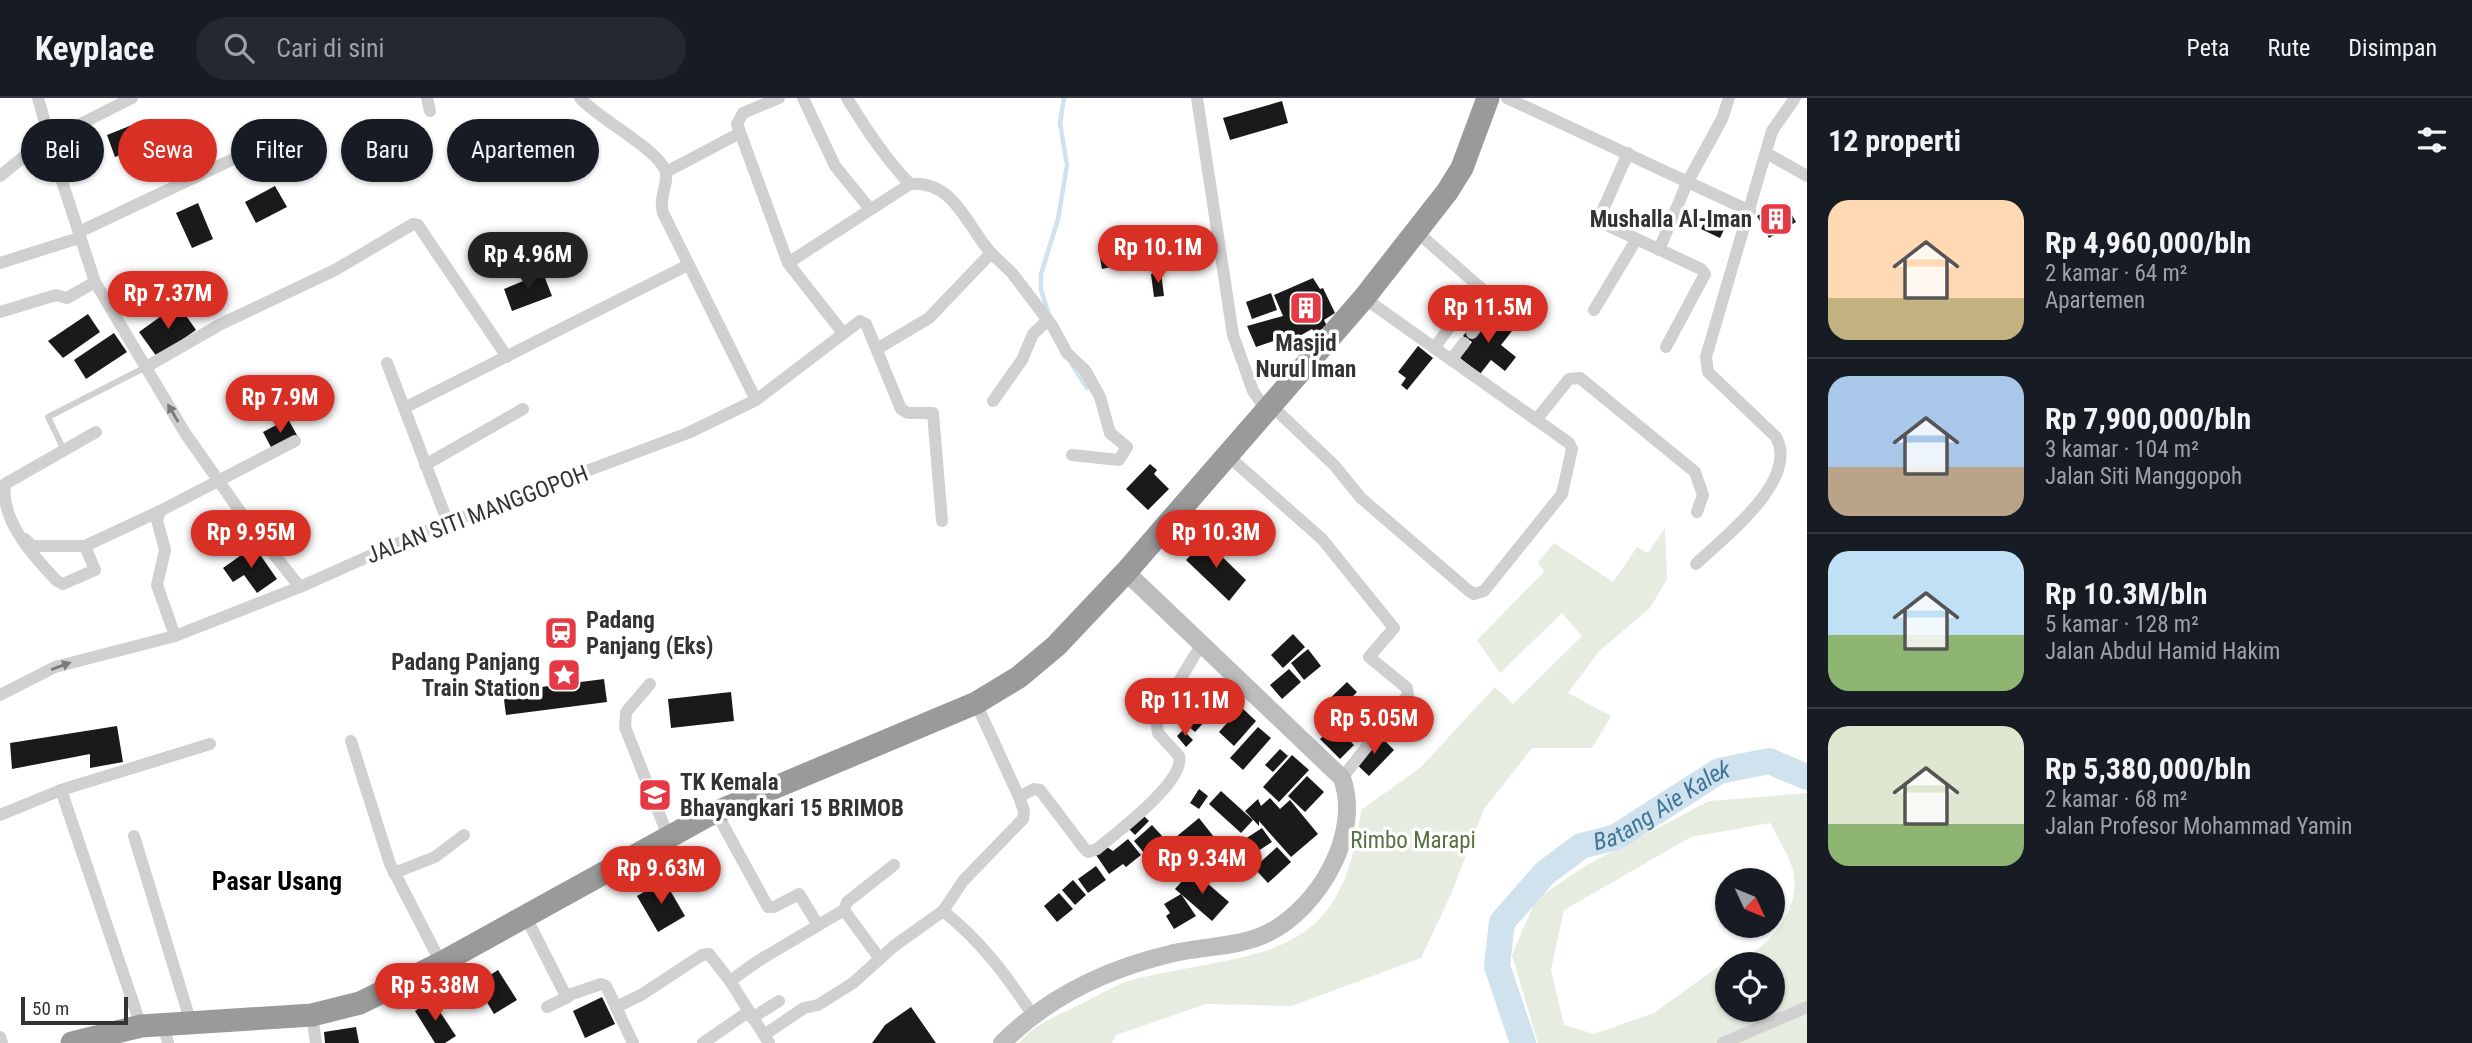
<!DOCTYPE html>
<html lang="id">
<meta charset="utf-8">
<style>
:root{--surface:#171b24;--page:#242831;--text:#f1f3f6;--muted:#9ea1a6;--line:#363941;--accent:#d93025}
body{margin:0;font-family:"Roboto Condensed",sans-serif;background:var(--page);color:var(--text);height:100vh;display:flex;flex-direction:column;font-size:26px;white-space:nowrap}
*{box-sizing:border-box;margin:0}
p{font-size:23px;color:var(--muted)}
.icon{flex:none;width:38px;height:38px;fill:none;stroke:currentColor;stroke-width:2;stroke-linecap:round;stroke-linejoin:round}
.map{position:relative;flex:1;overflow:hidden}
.details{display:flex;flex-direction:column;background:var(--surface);width:665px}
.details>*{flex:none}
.top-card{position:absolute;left:21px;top:21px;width:665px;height:63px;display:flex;gap:14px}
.needle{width:46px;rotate:134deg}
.controls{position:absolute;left:1715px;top:770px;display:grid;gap:14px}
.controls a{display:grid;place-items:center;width:70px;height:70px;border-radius:50%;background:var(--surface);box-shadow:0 2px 5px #0004;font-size:35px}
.scale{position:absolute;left:21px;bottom:18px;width:107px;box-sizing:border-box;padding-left:7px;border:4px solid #333;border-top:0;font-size:19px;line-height:24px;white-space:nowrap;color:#333;-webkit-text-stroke:5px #fff;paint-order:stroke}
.price{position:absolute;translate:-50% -60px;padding:0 16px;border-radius:24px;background:var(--accent);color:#fff;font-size:23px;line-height:46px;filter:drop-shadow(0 2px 4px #0008)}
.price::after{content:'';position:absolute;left:50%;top:42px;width:21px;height:16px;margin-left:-10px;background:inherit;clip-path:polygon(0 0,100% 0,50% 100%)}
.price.on{background:#222;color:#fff}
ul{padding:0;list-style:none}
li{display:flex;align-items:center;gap:21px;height:175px;padding:0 21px}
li+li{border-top:2px solid var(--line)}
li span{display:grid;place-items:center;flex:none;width:196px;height:140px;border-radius:21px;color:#555}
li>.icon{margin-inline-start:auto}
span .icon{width:84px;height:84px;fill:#fffc;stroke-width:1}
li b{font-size:30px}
h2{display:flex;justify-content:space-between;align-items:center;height:84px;padding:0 21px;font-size:30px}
.pill{padding:0 24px;border-radius:32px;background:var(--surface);box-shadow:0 2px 5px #0004;font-size:24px;line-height:63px}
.pill.on{background:var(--accent);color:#fff}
header{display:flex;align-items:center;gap:42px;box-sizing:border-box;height:98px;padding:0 35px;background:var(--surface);border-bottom:2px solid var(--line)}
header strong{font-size:33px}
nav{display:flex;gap:38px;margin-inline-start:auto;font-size:24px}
.search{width:490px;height:63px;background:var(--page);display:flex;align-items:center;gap:18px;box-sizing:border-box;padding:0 24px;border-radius:38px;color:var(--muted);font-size:26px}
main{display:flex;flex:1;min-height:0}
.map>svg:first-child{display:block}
</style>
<header>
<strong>Keyplace</strong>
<div class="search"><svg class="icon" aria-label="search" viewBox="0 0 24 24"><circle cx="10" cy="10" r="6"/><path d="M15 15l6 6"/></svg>Cari di sini</div>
<nav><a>Peta</a><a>Rute</a><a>Disimpan</a></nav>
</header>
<main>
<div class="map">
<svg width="1807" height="945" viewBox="0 0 1807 945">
<rect width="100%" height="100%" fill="#fff"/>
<!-- green -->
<g fill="#e6ecdf" fill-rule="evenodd">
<path d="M1665,430L1667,481L1650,510L1599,553L1568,595L1611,618L1592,650H1532L1484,711L1451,796L1421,860L1292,908L1206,906L1116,937L1112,945H1019C1035,926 1055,919 1077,908C1096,899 1116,886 1135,881C1260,851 1342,868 1361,712L1420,670L1495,589L1513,606L1582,538L1562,515L1500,575L1477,542L1544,474L1538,464L1554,445L1613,484L1637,449L1648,455Z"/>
<path d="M1807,695V945H1538L1512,857L1536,801L1587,767L1709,703ZM1770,725C1777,739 1787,754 1792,769C1805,810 1766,854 1731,866H1773V912H1727V867L1716,870L1654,915L1594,936L1564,927L1551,872L1564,812L1691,739Z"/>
</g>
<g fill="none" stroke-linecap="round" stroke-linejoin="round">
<!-- stream -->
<g stroke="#cfe2ee" stroke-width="4.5">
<path d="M1049,217L1041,192V176L1058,121L1067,67L1060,25L1064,0"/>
<path d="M1071,265L1087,290"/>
</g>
<!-- river -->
<path stroke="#cfe2ee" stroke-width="26" id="s1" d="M1523,945L1497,868L1502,824L1545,775L1581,748L1616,739L1719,673L1769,663L1807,679"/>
</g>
<!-- building -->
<g fill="#1a1a1a">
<path d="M1282,3L1288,25L1230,42L1223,20Z"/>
<path d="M137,25L146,47L115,59L107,37Z"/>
<path d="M180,35L195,72L170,83L154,45Z"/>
<path d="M275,88L287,109L256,125L245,104Z"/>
<path d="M198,105L213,141L192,150L176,115Z"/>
<path d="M1780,105L1784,112L1788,110L1796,124L1769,140L1757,118Z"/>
<path d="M1709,114L1728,123L1720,140L1701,131Z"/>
<path d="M1153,138L1157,159L1102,171L1098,149Z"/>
<path d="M1161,174L1164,198L1154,199L1151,176Z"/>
<path d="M543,175L552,198L512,213L504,191Z"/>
<path d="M1313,180L1320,191L1323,190L1335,215L1324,222L1327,228L1315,235L1312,231L1296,240L1294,236L1256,249L1247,228L1283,218L1274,197Z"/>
<path d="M1271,195L1277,212L1252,221L1246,204Z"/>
<path d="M178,206L196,232L157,259L139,234Z"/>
<path d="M88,216L100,234L63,260L48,243Z"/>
<path d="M1491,218L1512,233L1501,247L1516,259L1505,273L1491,262L1480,276L1460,260L1472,244L1463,238L1471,228Z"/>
<path d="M114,235L127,254L86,281L74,262Z"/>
<path d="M1418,248L1433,260L1407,292L1401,287L1406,280L1398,274Z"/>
<path d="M288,321L298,339L273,353L263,334Z"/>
<path d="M1150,366L1157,372L1154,376L1169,391L1148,412L1126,391Z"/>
<path d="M1205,442L1246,482L1229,503L1186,462Z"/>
<path d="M254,448L277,481L257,495L244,477L233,484L223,470Z"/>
<path d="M1293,536L1305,549L1283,570L1271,557Z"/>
<path d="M1308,551L1321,568L1304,582L1291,565Z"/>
<path d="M1289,571L1301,584L1282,601L1270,587Z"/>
<path d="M604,581L607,604L506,617L503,594Z"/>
<path d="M1347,584L1357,594L1344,607L1356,619L1360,615L1372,627L1363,636L1352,624L1344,632L1321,609Z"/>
<path d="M1211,587L1226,601L1195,634L1179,620Z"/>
<path d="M731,594L734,623L671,630L668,601Z"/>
<path d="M1241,609L1256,623L1234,648L1219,634Z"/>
<path d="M1335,627L1354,647L1340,661L1320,641Z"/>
<path d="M117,628L123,664L90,670V656L12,671L10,645Z"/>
<path d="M1258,629L1271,640L1243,672L1230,660Z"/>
<path d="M1183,632L1193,642L1186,649L1177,638Z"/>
<path d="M1379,637L1394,652L1369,678L1354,664Z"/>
<path d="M1280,651L1288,658L1273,674L1265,667Z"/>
<path d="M1292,657L1309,672L1279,704L1263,689Z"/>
<path d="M1307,678L1324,694L1305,714L1288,698Z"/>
<path d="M1199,691L1208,698L1199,711L1190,705Z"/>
<path d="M1221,693L1253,722L1241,735L1209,706Z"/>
<path d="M1270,700L1280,711L1290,702L1318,736L1291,759L1259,723V728L1245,713L1258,701L1261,708Z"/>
<path d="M1140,714L1149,723L1135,737L1126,728Z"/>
<path d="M1199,720L1225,753L1202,772L1176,739Z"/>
<path d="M1152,727L1163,739L1144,755L1134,743Z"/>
<path d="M1262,730L1272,744L1255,755L1245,741Z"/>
<path d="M1128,741L1141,757L1126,769L1123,766L1109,776L1096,757L1107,749L1113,753Z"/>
<path d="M1277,749L1291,764L1268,785L1254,770Z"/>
<path d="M1096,768L1106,782L1088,795L1078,781Z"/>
<path d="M1192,772L1229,804L1212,823L1175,791Z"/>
<path d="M664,782L685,818L658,834L637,798Z"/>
<path d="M1073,782L1086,797L1075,807L1062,792Z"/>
<path d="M1059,795L1073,811L1057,824L1044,808Z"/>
<path d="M1181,796L1196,818L1174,831L1166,818L1170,815L1164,806Z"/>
<path d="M498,872L517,902L494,916L476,886Z"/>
<path d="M602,899L615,926L585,940L573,913Z"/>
<path d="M432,902L456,938L445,945H435L415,913Z"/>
<path d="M911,909L936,945H872L885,927Z"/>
<path d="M356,929L359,945H325L324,934Z"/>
</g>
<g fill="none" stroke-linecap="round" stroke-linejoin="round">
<!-- lane -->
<path stroke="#d0d0d0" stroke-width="6" d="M63,350L48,319L146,269"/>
<!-- street -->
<g stroke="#d0d0d0" stroke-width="12">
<path d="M38,0L57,68L95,184L185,335L244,419L300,489"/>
<path d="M427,0L430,13"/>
<path d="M580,0C599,21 657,51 665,72C670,85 658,97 663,115L756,302"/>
<path d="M779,0L743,15L737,26L788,165L843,235"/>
<path d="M803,0L835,68L870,111"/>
<path d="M847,0C866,31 885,60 910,86C954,82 966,127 991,155L929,220L877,251"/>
<path d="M1197,0L1233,237L1253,293L1267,313"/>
<path d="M1507,0L1750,113"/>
<path d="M1628,55L1598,123L1701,171L1705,176L1666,249"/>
<path d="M1766,55L1807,78"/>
<path d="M666,74L740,35"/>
<path d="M0,78L37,48L132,0"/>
<path d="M79,134L303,28"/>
<path d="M1417,134L1491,199L1492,209L1472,235"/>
<path d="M1659,152L1687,85L1722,21L1729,0"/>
<path d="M991,155L1012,175L1053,229L1067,255L1085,272L1100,299L1110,335L1127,349L1119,362L1072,357"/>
<path d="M0,165L79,140"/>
<path d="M788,165L910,86"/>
<path d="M1594,212L1636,142"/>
<path d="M0,214L56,197L67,200L95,184"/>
<path d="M1434,250L1480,189"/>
<path d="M1451,262L1464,245"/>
<path d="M387,265L448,425"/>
<path d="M146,269L221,226L335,172L413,126L418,127L507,259"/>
<path d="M993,303L1022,262L1033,236L1048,222"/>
<path d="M1272,308L1334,367L1361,400L1469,493L1474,496L1484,493L1562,396L1572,351L1569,345L1364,200"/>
<path d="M404,310L688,167"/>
<path d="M1536,322L1569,281L1580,280L1695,374L1703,397L1697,414"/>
<path d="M96,334L5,386C0,423 35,460 57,483L63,486L95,472L85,448L160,413"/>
<path d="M1227,357L1322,441L1394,530L1369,559L1407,590L1408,597L1342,680"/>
<path d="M425,367L523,311"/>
<path d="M25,441L32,448H85"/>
<path d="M1696,466C1724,439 1800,382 1776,339L1708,274L1706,259L1772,33L1795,0"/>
<path d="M175,538L157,487L165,452L157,422L160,413L295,343"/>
<path d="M650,586L626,614L625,629L668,738"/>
<path d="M0,597L55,569L175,538L300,489L421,435L688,335L756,302L860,223L866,226L901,311L908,315H933L942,423"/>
<path d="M351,643L390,766L441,865"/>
<path d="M61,692L141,928"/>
<path d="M1019,699L1034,691L1040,692L1084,750L1088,754L1097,751C1116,735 1186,683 1179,658L1158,635L1156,621L1201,547"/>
<path d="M716,714L768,809H774L799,796L818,827"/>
<path d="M0,717L61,692L210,646"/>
<path d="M134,738L191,925"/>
<path d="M394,775L435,759L464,737"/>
<path d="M844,812L880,861"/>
<path d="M943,813C981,843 1006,877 1032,916"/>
<path d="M525,817L566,898L601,886L606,888L633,945"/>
<path d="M730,883L758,863L844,812L847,804L894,767"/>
<path d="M547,909L568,899"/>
<path d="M616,909L641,897L702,857L709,856L730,883L769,945"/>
<path d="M312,917L316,945"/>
<path d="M752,920L779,903"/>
<path d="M163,926L168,945"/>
<path d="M764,937L804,910L818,907L853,885L894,848L943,813L963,783L1023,721L1024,713L1019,699L976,605"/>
<path d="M0,939L2,945"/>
<path d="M703,945L748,914"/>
<path d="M1723,945L1807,909"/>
</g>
<!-- secondary -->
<path stroke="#bdbdbd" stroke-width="18" d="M1002,945C1049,898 1109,870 1174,855C1204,848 1240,849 1268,835C1319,809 1362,736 1342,680L1126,474"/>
<!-- highway -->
<path stroke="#9a9a9a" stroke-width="23" d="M72,945L141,928L312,917L360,905L441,865L707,718L976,605L1019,579L1056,548L1126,474L1364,200L1447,94L1462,70L1488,0"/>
</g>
<!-- one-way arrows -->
<defs><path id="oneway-solid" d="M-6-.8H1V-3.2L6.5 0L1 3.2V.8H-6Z" transform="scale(1.75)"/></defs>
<g fill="#7a7a7a">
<use href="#oneway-solid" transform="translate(173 315) rotate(-120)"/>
<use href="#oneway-solid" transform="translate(61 568) rotate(-20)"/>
</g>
<!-- icons -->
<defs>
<symbol id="building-square" viewBox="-11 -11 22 22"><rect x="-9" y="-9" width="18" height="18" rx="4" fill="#e63946" stroke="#fff"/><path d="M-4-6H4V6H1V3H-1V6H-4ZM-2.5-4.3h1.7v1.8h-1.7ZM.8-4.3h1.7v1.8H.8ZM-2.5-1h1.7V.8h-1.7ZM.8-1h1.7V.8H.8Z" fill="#fff"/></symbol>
<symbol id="station-square" viewBox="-11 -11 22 22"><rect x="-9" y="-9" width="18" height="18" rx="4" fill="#e63946" stroke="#fff"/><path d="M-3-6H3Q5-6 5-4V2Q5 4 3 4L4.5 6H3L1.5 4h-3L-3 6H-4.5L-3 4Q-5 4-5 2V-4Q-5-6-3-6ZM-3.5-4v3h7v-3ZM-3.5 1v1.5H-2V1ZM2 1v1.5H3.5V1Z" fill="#fff"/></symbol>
<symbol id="sight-square" viewBox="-11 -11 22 22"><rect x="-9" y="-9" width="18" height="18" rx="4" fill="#e63946" stroke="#fff"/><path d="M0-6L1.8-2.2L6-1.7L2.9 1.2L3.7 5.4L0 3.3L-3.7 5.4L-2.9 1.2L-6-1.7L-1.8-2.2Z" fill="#fff"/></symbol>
<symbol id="school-square" viewBox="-11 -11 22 22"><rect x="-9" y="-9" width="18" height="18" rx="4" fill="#e63946" stroke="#fff"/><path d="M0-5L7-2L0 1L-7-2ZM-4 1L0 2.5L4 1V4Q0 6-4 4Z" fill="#fff"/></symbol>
</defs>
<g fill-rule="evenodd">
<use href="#building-square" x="1757" y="102" width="38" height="38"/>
<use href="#building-square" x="1287" y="191" width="38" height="38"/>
<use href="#station-square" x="542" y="516" width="38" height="38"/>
<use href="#sight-square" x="545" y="558" width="38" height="38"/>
<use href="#school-square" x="636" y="678" width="38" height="38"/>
</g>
<g text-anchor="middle" stroke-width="7" stroke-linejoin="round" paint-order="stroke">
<!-- poi labels -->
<g font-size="23" font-weight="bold" fill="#333" stroke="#fff" text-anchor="end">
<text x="1752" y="129">Mushalla Al-Iman</text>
<text x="1306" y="253" text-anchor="middle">Masjid<tspan x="1306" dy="26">Nurul Iman</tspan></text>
<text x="586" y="530" text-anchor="start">Padang<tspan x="586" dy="26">Panjang (Eks)</tspan></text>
<text x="540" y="572">Padang Panjang<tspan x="540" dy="26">Train Station</tspan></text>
<text x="680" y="692" text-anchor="start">TK Kemala<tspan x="680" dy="26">Bhayangkari 15 BRIMOB</tspan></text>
</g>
<!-- street labels -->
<g font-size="23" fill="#333" stroke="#fff">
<text transform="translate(477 416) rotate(-21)" y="8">JALAN SITI MANGGOPOH</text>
</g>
<!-- park labels -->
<g font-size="23" fill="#56703f" stroke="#fff">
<text x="1413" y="750">Rimbo Marapi</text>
</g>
<!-- water labels -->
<g font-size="24" font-style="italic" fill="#3f7597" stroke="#fff">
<text dy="8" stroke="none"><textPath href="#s1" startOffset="327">Batang Aie Kalek</textPath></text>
</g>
<!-- quarter labels -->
<g font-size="26" font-weight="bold" fill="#000" stroke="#fff">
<text x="277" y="792">Pasar Usang</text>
</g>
</g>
</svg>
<div class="controls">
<a><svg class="needle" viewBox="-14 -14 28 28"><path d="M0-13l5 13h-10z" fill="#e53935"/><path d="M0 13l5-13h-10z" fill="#9ea1a6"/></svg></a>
<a><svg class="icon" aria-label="locate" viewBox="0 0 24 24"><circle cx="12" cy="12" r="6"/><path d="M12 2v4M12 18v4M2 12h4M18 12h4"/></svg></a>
</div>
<div class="scale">50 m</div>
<b class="price" style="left:1158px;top:187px">Rp 10.1M</b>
<b class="price on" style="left:528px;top:194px">Rp 4.96M</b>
<b class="price" style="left:168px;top:233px">Rp 7.37M</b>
<b class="price" style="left:1488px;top:247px">Rp 11.5M</b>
<b class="price" style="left:280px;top:337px">Rp 7.9M</b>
<b class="price" style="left:251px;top:472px">Rp 9.95M</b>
<b class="price" style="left:1216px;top:472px">Rp 10.3M</b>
<b class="price" style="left:1185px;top:640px">Rp 11.1M</b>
<b class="price" style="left:1374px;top:658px">Rp 5.05M</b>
<b class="price" style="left:1202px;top:798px">Rp 9.34M</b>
<b class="price" style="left:661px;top:808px">Rp 9.63M</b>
<b class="price" style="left:435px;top:925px">Rp 5.38M</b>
<div class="top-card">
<a class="pill">Beli</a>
<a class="pill on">Sewa</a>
<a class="pill">Filter</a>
<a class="pill">Baru</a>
<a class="pill">Apartemen</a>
</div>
</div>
<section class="details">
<h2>12 properti<svg class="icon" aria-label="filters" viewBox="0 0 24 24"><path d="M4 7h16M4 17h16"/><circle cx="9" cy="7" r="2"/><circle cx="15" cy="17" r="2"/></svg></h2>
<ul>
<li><span style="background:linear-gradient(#ffd9b3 70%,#c2b280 0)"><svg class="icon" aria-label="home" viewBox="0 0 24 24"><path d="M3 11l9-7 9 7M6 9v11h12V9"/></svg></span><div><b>Rp 4,960,000/bln</b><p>2 kamar · 64 m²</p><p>Apartemen</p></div></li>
<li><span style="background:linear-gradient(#a9c7e8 65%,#b9a48a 0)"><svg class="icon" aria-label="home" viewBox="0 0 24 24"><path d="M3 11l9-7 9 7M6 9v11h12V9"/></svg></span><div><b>Rp 7,900,000/bln</b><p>3 kamar · 104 m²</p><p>Jalan Siti Manggopoh</p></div></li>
<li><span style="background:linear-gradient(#bfe0f5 60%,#8fb573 0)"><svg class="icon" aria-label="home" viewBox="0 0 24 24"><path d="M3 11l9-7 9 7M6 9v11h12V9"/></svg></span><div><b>Rp 10.3M/bln</b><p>5 kamar · 128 m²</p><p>Jalan Abdul Hamid Hakim</p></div></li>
<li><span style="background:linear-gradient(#dfe7d0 70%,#8fb573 0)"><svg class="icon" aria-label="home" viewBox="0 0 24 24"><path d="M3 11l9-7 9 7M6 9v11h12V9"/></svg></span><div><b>Rp 5,380,000/bln</b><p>2 kamar · 68 m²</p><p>Jalan Profesor Mohammad Yamin</p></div></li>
</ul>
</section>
</main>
